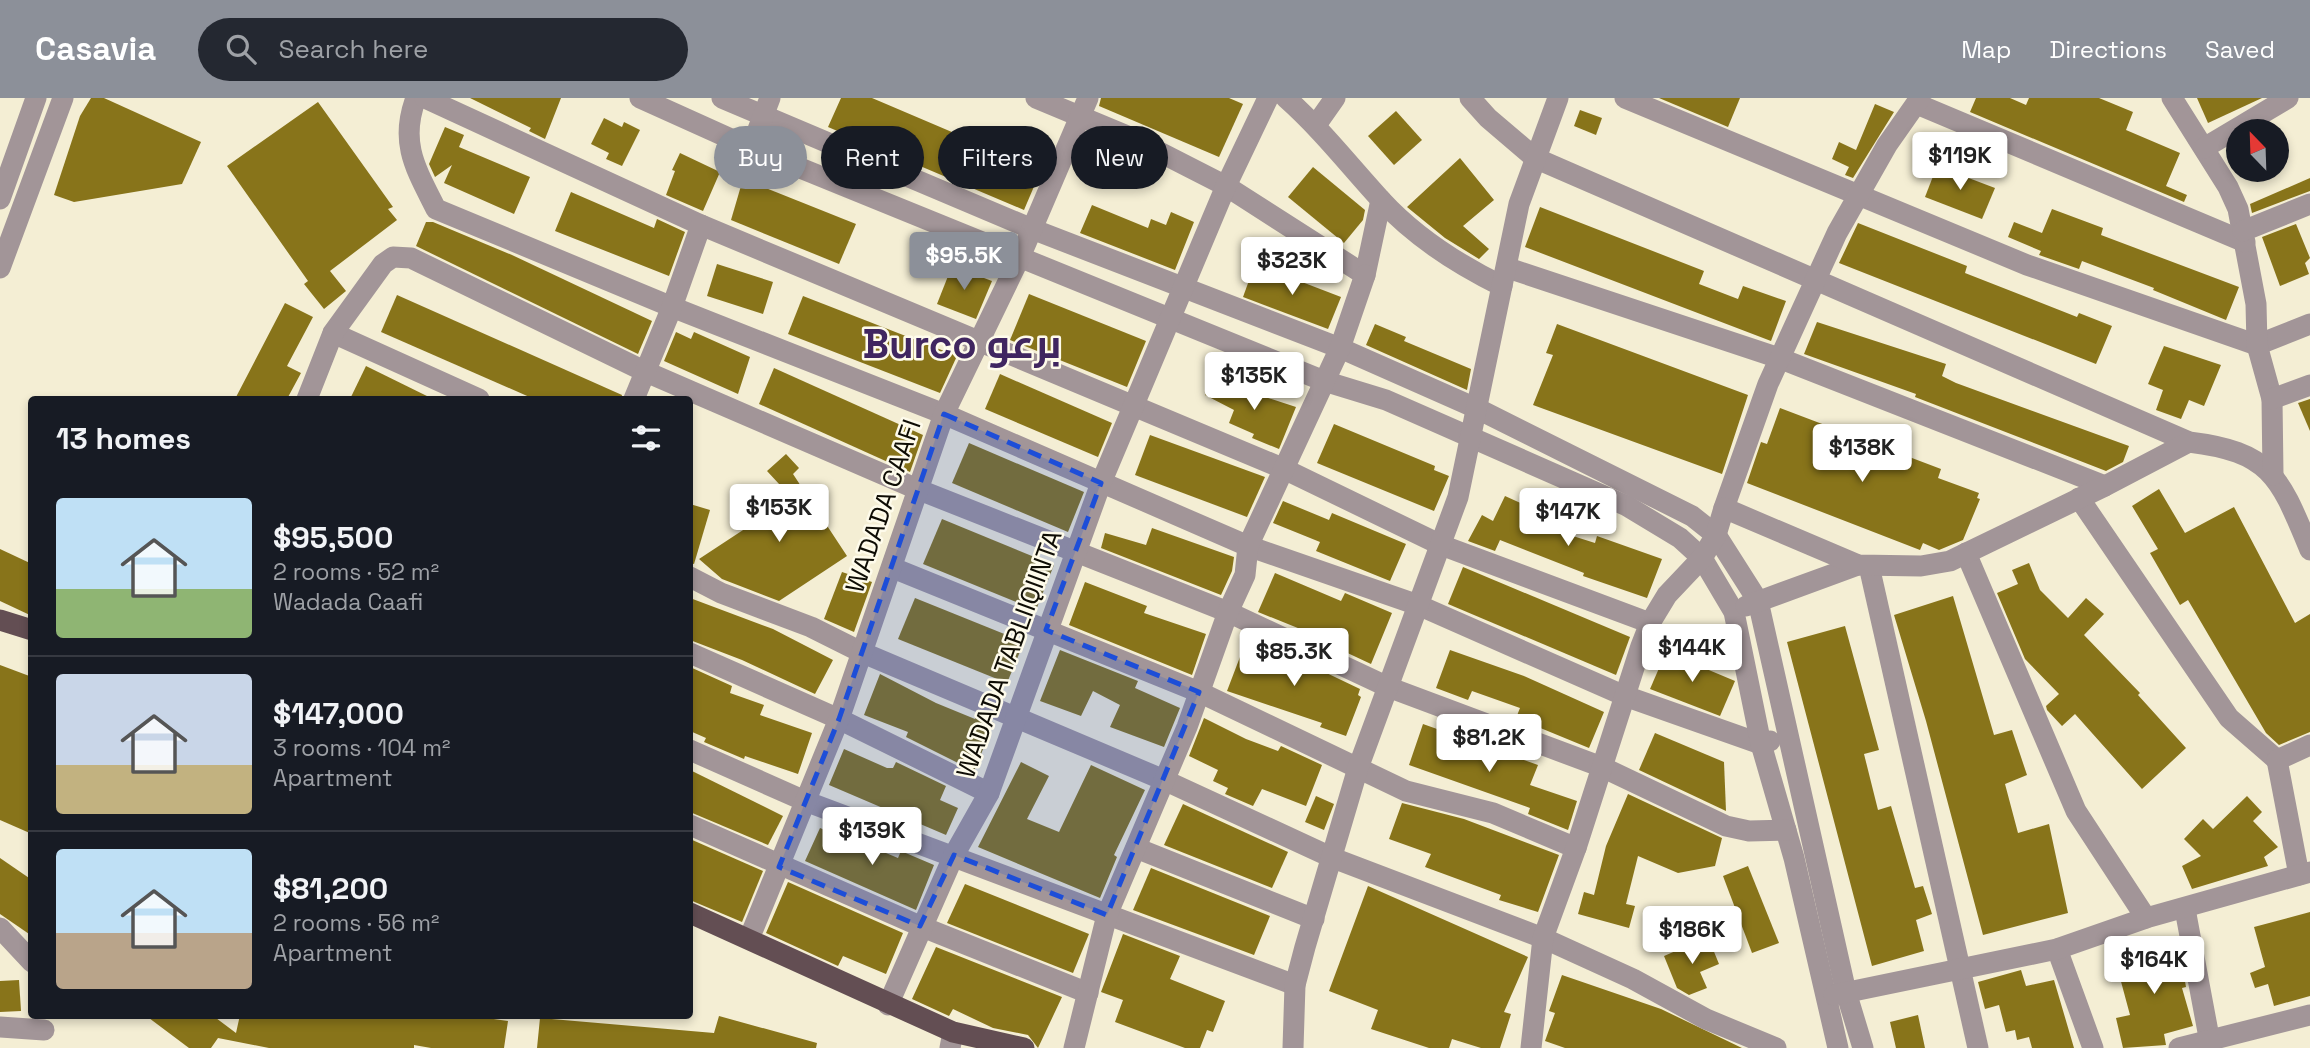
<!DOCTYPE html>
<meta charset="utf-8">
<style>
:root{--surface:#171b24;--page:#242831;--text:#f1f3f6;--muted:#9ea1a6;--line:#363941;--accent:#8c9099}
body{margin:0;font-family:"Space Grotesk",Cairo,sans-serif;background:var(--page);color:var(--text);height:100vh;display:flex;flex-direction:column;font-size:26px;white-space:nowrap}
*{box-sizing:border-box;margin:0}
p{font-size:23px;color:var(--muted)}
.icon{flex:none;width:38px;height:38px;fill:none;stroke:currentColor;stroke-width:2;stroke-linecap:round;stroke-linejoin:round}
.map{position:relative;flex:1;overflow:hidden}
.side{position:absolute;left:28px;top:298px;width:665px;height:623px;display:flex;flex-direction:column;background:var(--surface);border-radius:7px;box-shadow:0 4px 10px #0003}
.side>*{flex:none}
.banner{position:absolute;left:714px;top:28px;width:665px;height:63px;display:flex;gap:14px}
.needle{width:46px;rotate:337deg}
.controls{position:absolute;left:2226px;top:21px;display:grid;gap:14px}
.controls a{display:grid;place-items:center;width:63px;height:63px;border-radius:50%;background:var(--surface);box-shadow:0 4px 10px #0003;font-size:35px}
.price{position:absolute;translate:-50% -60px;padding:0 16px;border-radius:7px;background:#fff;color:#222;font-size:23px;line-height:46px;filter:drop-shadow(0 2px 4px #0008)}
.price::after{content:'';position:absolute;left:50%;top:42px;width:21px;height:16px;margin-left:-10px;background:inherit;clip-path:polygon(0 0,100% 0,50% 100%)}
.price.active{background:var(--accent);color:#fff}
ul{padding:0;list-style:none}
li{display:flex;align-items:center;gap:21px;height:175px;padding:0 28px}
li+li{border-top:2px solid var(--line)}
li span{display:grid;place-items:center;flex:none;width:196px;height:140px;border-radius:7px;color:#555}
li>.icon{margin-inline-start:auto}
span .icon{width:84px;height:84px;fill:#fffc;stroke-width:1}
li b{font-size:30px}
h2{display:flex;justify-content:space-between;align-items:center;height:84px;padding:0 28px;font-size:30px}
.tag{padding:0 24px;border-radius:32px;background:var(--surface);box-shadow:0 4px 10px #0003;font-size:24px;line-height:63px}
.tag.active{background:var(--accent);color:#fff}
header{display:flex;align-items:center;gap:42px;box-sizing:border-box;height:98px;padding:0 35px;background:var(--accent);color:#fff}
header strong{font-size:33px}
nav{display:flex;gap:38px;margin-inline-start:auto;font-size:24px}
.search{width:490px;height:63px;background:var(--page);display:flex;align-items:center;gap:18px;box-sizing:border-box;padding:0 24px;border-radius:38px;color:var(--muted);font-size:26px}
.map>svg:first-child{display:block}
</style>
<header>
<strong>Casavia</strong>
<div class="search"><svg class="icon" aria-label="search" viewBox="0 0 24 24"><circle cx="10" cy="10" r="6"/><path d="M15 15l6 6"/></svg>Search here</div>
<nav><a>Map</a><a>Directions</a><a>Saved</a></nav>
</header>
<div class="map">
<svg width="2310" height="950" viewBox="0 0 2310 950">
<rect width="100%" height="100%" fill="#f4eed4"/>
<!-- building -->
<g fill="#88741a">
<path d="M91,0H104L201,44L182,86L74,104L54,97L80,18Z"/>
<path d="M470,0H561L545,41L529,33L531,30Z"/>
<path d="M841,0H872L973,43L979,32L1009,45L1005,53L1041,72L1024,112L828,29Z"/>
<path d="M1101,0H1229L1243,6L1219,59L1099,8Z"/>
<path d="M1659,0H1740L1728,29Z"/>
<path d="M1976,0H2010L2026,7L2029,0H2099L2133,14L2126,32L2180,55L2166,88L2187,97L2184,104L1970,14Z"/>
<path d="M2197,0H2262L2208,25Z"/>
<path d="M318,4L393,109L388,111L397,122L330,173L346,193L324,211L304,186L308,183L227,68Z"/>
<path d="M1875,6L1894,14L1853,80L1845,77L1849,69L1832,61L1839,44L1856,52Z"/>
<path d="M1580,12L1602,20L1596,37L1574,28Z"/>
<path d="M1396,13L1422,42L1394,67L1368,38Z"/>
<path d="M604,20L622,29L624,24L640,32L622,68L606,61L609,55L591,46Z"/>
<path d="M445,29L464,37L459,49L530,79L514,116L444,85L452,67L435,79L429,66Z"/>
<path d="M680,55L720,74L703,113L666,97L675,73L672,72Z"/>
<path d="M1460,60L1494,102L1463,128L1489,151L1479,161L1445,140L1407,109Z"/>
<path d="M1937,68L1995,90L1982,121L1925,99Z"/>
<path d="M1313,69L1365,112L1363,122L1344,145L1288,99Z"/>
<path d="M2310,80V93L2252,115L2250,106Z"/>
<path d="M743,81L856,126L839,166L731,122Z"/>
<path d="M571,94L654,130L657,121L685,134L669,178L555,133Z"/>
<path d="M1092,107L1148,130L1151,121L1166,127L1171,114L1194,124L1175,172L1080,135Z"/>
<path d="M1540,109L1704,173L1699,186L1738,201L1743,188L1786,203L1771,243L1525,149Z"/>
<path d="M2052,111L2103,130L2101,137L2239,189L2226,222L2153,192L2154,190L2082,163L2079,171L2039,157L2041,153L2008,139L2014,124L2042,135Z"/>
<path d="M426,124H433L512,157L652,223L638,256L416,148Z"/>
<path d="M1858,125L1967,168L1965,175L2077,219L2079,215L2112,228L2096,266L1839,165Z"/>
<path d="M2296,126L2310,160L2305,165L2309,176L2280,188L2262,139Z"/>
<path d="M717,166L773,184L763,216L707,198Z"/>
<path d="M1255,166L1341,199L1328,231L1243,199Z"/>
<path d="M952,168L992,183L976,221L937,206Z"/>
<path d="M1029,196L1146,243L1127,289L1010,242Z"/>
<path d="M397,197L622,297L621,301H534L381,234Z"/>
<path d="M803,198L957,258L940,295L788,236Z"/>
<path d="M285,205L313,219L287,268L301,275L287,301H235Z"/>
<path d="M1817,224L1946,266L1942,278L1956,285L2129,348L2123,364L2106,373L1915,299L1916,296L1804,256Z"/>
<path d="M1375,226L1406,239L1404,243L1471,271L1467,292L1366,247Z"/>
<path d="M1557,226L1748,297L1722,376L1533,307L1553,257L1546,255Z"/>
<path d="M676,234L691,241L694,234L750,259L738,296L664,263Z"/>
<path d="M2164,248L2221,267L2204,308L2189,302L2181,321L2156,312L2163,292L2148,286Z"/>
<path d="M366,268L433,301H350Z"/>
<path d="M774,270L923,337L910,374L759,306Z"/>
<path d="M1000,276L1112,325L1098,359L985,311Z"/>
<path d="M1214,278L1244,292L1296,309L1279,351L1252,340L1254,336L1229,325L1234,312L1205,297Z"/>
<path d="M2310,301V333L2298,305Z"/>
<path d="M1780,310L1941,371L1938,380L1979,395L1977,400L1980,401L1963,442L1939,452L1923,445L1920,452L1747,385L1761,344L1767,346Z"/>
<path d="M1334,326L1435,368L1434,372L1449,378L1434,413L1317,365Z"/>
<path d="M1150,337L1265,379L1247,419L1135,377Z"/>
<path d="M969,345L1084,394L1068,434L952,385Z"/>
<path d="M786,356L799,370L793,376L847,458L779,503L722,481L699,461L792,400L767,373Z"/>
<path d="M2159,391L2185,435L2234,409L2295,525L2310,516V634L2279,647L2266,635L2188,502L2180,507L2150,455L2158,451L2132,408Z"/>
<path d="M1505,398L1561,423L1557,433L1595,445L1597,438L1662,461L1647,500L1583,478L1584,475L1500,442L1495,453L1468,443L1482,417L1493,423Z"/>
<path d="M1283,403L1329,422L1332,415L1406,446L1390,483L1316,453L1320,444L1273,425Z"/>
<path d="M690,406L710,412L694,466L690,465Z"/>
<path d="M942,421L1054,467L1036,512L923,466Z"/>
<path d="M1152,430L1234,459L1232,473L1221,497L1101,450L1105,435L1146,447Z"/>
<path d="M0,451L32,466V518L0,503Z"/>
<path d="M2029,465L2040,492L2068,520L2086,500L2104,516L2084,537L2140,595L2138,597L2186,650L2142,691L2075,616L2062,628L2047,612L2046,608L2059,596L2025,561L1997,495L2018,486L2012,472Z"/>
<path d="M1463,469L1630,539L1616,577L1448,506Z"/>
<path d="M842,474L872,484L854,534L824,521Z"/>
<path d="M1275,475L1341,503L1345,495L1392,515L1371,566L1324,544L1325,541L1258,514Z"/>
<path d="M1085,484L1147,508L1144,515L1206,536L1192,577L1069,527Z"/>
<path d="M1953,498L1994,637L2012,632L2027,677L2005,686L2018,735L2049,726L2068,815L1983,837L1926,623L1894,517Z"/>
<path d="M690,500L773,531L833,562L815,596L742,562L690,542Z"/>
<path d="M915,500L1024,544L1007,585L898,541Z"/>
<path d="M1845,528L1879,652L1864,656L1878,712L1891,708L1915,790L1923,788L1932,816L1916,822L1924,853L1872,868L1787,544Z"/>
<path d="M1248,538L1281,554L1277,564L1311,575L1314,569L1360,591L1358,597L1361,599L1346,638L1320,629L1322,625L1227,593Z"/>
<path d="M1060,552L1138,583L1135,590L1180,610L1164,649L1110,629L1120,607L1093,593L1081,618L1040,603Z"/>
<path d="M1450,552L1524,578L1604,614L1589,650L1516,620L1520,610L1472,593L1468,602L1436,590Z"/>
<path d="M1666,554L1735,583L1720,618L1650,591Z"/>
<path d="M0,567L32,579V736L0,722Z"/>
<path d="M690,569L732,588L730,595L764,607L760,617L812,635L798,676L745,658L744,661L704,644L706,640L690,633Z"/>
<path d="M880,576L936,605L975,621L977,617L994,625L974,673L906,639L908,634L864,617Z"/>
<path d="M1204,620L1246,641L1278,653L1281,648L1322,667L1306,708L1262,691L1253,708L1225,696L1228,690L1213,683L1218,672L1189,658Z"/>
<path d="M1423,626L1538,667L1530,687L1577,703L1568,732L1528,716L1530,710L1409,667Z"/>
<path d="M1655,635L1724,664L1726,713L1639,672Z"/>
<path d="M844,651L887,670H893L896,664L946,688L940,702L958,710L946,737L829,687Z"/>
<path d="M1021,664L1049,678L1027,721L1059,734L1091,667L1145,692L1114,757L1117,759L1100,800L978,749Z"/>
<path d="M690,672L783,718L768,747L690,714Z"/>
<path d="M1628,696L1722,740L1715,768L1678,775L1638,758L1626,806L1635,808L1629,830L1578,816L1584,794L1594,797L1606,748Z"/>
<path d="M1316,698L1334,706L1324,732L1305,724Z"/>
<path d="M2247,698L2262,714L2253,723L2278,749L2264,759L2268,768L2192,791L2182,768L2201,758L2184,741L2203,721L2213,731Z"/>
<path d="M1402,705L1464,721L1559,757L1538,814L1499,802L1501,797L1425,769L1431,756L1389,741Z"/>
<path d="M1183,706L1288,754L1272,790L1164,747Z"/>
<path d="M820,730L839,738L841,733L858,740L857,743L898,760L901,753L934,767L916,812L805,763Z"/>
<path d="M690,741L763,773L742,824L690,802Z"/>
<path d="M0,760L32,782V838L0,816Z"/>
<path d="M1748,768L1779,845L1752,855L1723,778Z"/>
<path d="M1151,770L1270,818L1254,857L1133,812Z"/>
<path d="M788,784L903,835L886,876L843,858L838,868L766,835Z"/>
<path d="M965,786L1089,836L1073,875L947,825Z"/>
<path d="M1368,788L1528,859L1504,914L1511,916L1500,950H1481L1452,941L1449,950H1429L1371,931L1378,912L1329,893Z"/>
<path d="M2310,814V898L2274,908L2268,886L2255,890L2250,875L2265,869L2254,829Z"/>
<path d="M1123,836L1180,858L1170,881L1225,903L1213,934L1207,932L1200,950H1185L1115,924L1123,902L1101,894Z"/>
<path d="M2177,838L2186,889L2182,890L2193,928L2164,936L2166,947L2123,950L2116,920L2130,917L2116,865L2148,857L2145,846Z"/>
<path d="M1708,839L1719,866L1700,874L1707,890L1689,897L1677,890L1664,858Z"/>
<path d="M936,849L1062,899L1038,950L1028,937L993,930L953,911L949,918L912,901Z"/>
<path d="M2021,872L2026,888L2054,882L2074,950H2032L2029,939L2017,942L2015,932L2006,934L1999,907L1985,911L1978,884Z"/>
<path d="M1562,877L1661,911L1742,950H1565L1545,943L1555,915L1549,913Z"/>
<path d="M19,882L21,913L0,914V883Z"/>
<path d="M145,917H212L236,935L240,917H465L508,923L504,950H431L414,947V950H269L218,940L211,950H189Z"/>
<path d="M1918,917L1925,950H1896L1890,924Z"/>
<path d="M719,918L817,945L816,950H537L540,920L714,935Z"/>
</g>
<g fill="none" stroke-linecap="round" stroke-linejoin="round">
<!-- minor -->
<g stroke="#a29598" stroke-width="21">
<path d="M416,0C399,45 416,71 436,111L672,209L944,316L1248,448L1418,507L1625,598L1761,646L1770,643"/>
<path d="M425,0L701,127L1282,370L1441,447L1650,525"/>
<path d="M640,0L751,50L1324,283L1386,302L1627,408L1680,440L1702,460L1734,514L1761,646L1794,760L1838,950"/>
<path d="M722,0L1032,131L1340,250L1478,311L1692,418L1716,437L1758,503L1846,894L1863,950"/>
<path d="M1036,0L1132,40L1226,88L1365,177L1381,102"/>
<path d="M1286,0C1321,31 1349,67 1381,102C1415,139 1457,166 1502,188"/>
<path d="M1470,0L1488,20L1535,60L2189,344C2272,354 2280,380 2310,452"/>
<path d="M1625,0L2027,167L2257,247L2310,226"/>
<path d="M2172,0L2228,89L2238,111L2256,206L2257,247L2272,301L2273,377"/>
<path d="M1917,6L2245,144"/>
<path d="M1316,27L1335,0"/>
<path d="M751,50L770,0"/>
<path d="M2204,50L2288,0"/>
<path d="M0,101L36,0"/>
<path d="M2243,133L2310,106"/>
<path d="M0,170L63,0"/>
<path d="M1508,170L1779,260L2105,388"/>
<path d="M333,235L479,301"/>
<path d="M307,301L333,235L383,166L393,159L411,160L644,273L917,391L1228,514L1388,589L1602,669L1726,728L1749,733L1786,732"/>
<path d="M634,301L672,209L701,127"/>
<path d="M2272,301L2310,287"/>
<path d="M2079,400L2229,620L2277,662"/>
<path d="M1724,410L1768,286L1837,135L1887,47L1920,0"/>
<path d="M1966,455L2076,713L2146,820"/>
<path d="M1869,468L1978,950"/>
<path d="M893,470L1199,594L1406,693L1493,715L1576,750"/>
<path d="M690,479L721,495L811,529L861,554L1164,682L1333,760L1543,840L1633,881L1706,921L1776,950"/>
<path d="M1746,508L1858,467"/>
<path d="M690,555L839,621L989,695"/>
<path d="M690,652L805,703L1295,887"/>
<path d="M690,727L920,828L1088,895"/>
<path d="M1136,750L1314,821"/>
<path d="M2299,777L2277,662L2310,647"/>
<path d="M2185,811L2211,950"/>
<path d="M0,830L32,864"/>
<path d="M749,841L839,621L944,316L1020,159L1088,0"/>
<path d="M2057,851L2093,950"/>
<path d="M1834,897L2057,851L2146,820L2310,774"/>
<path d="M888,907L954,757L989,695L1101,385L1226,88L1268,0"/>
<path d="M0,929L44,932"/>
<path d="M950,950L953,934"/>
<path d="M1074,950L1107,817L1187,629L1228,514L1245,477L1248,448L1340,250L1365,177"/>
<path d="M1293,950L1295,887L1305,849L1358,670L1458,399L1519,106L1558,0"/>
<path d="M1531,950L1543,840L1576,750L1641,548L1650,525L1667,497L1702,460L1716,437L1724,410L1858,467L1921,468L1950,463L2105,388L2189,344"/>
<path d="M2179,950L2310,917"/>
</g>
<!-- major -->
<g stroke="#634e53" stroke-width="21">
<path d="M0,522L32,532"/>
<path d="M690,815L953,934L1024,950"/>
</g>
</g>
<!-- marked area -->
<path fill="#1d4ed8" fill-opacity="0.2" stroke="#1d4ed8" stroke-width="5" stroke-dasharray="14 9" stroke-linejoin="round" d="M944,316L1101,385L1046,532L1199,594L1107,817L954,757L920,828L779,769L839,621Z"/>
<g text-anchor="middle" stroke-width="5" stroke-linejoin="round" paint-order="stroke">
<!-- street labels -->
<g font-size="26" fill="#0e0c04" stroke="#fefbeb">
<text transform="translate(883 408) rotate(-71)" y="9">WADADA CAAFI</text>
<text transform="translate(1009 556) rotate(-70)" y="9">WADADA TABLIIQIINTA</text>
</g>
<!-- town labels -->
<g font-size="40" font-weight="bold" fill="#402660" stroke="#fefbeb">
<text x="962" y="260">Burco برعو</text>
</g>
</g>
</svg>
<div class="controls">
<a><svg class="needle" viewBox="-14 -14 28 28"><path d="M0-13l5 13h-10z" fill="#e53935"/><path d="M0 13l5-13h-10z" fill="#9ea1a6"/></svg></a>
</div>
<b class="price" style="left:1960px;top:94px">$119K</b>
<b class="price active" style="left:964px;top:194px">$95.5K</b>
<b class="price" style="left:1292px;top:199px">$323K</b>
<b class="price" style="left:1254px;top:314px">$135K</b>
<b class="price" style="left:1862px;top:386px">$138K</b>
<b class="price" style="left:779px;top:446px">$153K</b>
<b class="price" style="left:1568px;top:450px">$147K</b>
<b class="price" style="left:1692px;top:586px">$144K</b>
<b class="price" style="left:1294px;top:590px">$85.3K</b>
<b class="price" style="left:1489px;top:676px">$81.2K</b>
<b class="price" style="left:872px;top:769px">$139K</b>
<b class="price" style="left:1692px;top:868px">$186K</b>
<b class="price" style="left:2154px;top:898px">$164K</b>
<div class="banner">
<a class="tag active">Buy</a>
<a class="tag">Rent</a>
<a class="tag">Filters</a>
<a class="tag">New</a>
</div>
<section class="side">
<h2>13 homes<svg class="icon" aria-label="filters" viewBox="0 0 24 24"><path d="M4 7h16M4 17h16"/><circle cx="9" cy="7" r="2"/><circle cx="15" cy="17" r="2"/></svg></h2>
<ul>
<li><span style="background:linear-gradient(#bfe0f5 65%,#8fb573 0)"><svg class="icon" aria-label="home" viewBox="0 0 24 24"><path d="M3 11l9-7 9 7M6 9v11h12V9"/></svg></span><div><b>$95,500</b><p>2 rooms · 52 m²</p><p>Wadada Caafi</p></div></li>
<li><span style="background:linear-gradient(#c9d6e8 65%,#c2b280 0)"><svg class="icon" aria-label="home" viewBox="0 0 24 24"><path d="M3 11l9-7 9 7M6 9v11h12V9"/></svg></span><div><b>$147,000</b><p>3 rooms · 104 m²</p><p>Apartment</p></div></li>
<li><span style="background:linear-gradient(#bfe0f5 60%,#b9a48a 0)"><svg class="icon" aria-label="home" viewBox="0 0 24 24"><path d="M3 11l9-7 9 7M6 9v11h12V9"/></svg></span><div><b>$81,200</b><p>2 rooms · 56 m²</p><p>Apartment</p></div></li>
</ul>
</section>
</div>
